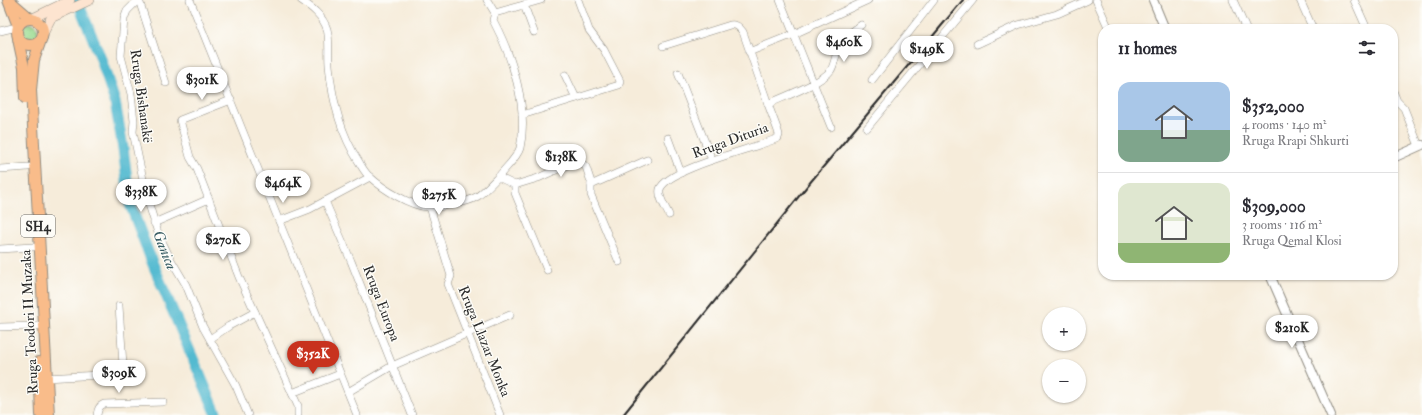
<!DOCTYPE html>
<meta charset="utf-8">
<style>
:root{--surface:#fff;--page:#f7f7f7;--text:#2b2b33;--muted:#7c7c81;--line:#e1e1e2;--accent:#c8321e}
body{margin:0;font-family:"IM FELL Double Pica",serif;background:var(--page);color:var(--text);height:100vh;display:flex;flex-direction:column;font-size:15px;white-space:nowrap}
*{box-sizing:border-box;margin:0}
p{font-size:13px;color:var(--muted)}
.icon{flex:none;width:22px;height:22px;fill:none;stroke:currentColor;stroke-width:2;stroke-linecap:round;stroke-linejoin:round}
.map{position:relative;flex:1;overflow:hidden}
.panel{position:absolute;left:1098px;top:24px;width:300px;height:256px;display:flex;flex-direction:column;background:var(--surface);border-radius:16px;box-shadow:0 1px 3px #0004}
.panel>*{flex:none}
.buttons{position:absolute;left:1042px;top:307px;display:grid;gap:8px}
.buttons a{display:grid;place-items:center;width:44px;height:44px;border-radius:50%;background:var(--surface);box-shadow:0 1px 3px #0004;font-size:20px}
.price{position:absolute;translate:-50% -34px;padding:0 9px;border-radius:14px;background:#fff;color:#222;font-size:13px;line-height:26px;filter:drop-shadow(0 1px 2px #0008)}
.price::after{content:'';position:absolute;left:50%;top:24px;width:12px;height:9px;margin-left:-6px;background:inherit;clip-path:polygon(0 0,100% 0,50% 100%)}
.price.current{background:var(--accent);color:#fff}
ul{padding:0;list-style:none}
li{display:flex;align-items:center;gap:12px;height:100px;padding:0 20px}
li+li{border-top:1px solid var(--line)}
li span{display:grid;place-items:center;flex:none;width:112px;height:80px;border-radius:12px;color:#555}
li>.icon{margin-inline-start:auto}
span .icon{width:48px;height:48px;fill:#fffc;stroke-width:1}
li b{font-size:17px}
h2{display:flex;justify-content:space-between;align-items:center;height:48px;padding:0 20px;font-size:17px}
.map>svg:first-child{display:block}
</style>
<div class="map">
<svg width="1422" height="415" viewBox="0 0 1422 415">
<defs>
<pattern id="grass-tufts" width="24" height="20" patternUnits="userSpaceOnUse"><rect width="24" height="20" fill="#9bdb91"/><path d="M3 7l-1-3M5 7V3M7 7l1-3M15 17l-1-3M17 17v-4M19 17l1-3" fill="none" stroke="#86bc7d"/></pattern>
</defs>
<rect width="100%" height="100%" fill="#fdfcf7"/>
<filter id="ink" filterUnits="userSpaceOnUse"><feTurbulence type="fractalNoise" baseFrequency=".025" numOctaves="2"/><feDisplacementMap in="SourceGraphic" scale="8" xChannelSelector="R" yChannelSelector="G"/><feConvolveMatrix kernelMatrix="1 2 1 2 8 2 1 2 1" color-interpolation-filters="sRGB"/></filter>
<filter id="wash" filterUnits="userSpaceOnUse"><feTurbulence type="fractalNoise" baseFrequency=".012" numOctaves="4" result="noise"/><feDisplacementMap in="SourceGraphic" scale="16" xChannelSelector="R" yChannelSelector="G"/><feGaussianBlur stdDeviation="0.9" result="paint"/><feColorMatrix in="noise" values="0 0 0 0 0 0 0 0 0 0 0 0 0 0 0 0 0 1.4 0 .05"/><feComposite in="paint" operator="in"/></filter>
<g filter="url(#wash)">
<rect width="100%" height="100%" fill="#f6ecda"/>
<!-- grass -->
<circle fill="url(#grass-tufts)" stroke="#63835e" cx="29" cy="32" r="9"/>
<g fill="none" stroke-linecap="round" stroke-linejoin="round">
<!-- river -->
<path stroke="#53bad0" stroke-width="11" d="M77,0L100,56L115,102L123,148L130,204L152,262L217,415"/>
</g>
</g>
<g filter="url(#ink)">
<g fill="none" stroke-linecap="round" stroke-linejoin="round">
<defs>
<g id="minor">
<path d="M138,0L127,11L124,19L121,56L131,94L134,121L133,132L147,198L158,233L170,258L186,285L203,327L236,386L248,415"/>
<path d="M139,0L166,83"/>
<path d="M190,0L357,415"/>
<path d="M301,0C311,7 323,16 327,29C330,40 328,53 329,65C332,100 340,133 359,162C362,167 365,173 370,177C383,189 410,206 428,207C436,208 444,206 452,204C461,203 470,201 478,196C486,190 493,182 500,175C506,167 517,158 520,148C529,108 512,56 493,20L495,13L487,0"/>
<path d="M780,0L831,127"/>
<path d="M1096,0L1109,29"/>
<path d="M1233,0L1246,29"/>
<path d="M1300,0L1313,29"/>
<path d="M1354,0L1367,29"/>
<path d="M524,5L534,32"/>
<path d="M495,13L541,0"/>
<path d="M0,31L17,27"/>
<path d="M977,44L1018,25L1057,14L1088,0"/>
<path d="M663,46L730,25C737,24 739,27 743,32L768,104C783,97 822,83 831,70C834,65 835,58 837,52C842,39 850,33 861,25"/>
<path d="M749,52L794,34L868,0"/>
<path d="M678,73L712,160"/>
<path d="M565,75L576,98"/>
<path d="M872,80L934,0"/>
<path d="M1393,91L1397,101L1404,108L1419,146"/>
<path d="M231,100L180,120L190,157L197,169L239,277L298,406V415"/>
<path d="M522,115L619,85L620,81L604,50L589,30L578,0"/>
<path d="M867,128L973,0"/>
<path d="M668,138L681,173"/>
<path d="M0,169L28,167"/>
<path d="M498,177L515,185"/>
<path d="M591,185L647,160"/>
<path d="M325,201L351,261L412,415"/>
<path d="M430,207L451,276L448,284L500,415"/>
<path d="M669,215C666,208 658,197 660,189C668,168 757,148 778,138L779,135L778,131L768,104"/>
<path d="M279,221L310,209L370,177"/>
<path d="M154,223L209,199"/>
<path d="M0,249L33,247"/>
<path d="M547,270L515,193V185L538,178L576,161H580L586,167L591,182V195L619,262"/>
<path d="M0,327L37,326"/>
<path d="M210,339L229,326L255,312"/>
<path d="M46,378L116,374L121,371L123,365L119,306"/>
<path d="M348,392L392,366L510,315"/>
<path d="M292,393L340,374"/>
<path d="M97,415C98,409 99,406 104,404L163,402"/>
</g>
<g id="tertiary">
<path d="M1153,0L1165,29"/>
<path d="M1393,158L1422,145"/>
<path d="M1270,275L1331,415"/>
</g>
<g id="secondary">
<path d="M31,19L70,0"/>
<path d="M43,34L51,18L90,0"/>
</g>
<g id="primary">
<path d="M8,0L18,26"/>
<path d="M9,0L31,19"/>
<circle cx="30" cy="32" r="13"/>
<path d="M42,37L34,60L31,90L49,415"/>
<path d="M18,39L24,67L25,98"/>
<path d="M39,362L41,415"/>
</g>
</defs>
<!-- minor casing -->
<use href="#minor" stroke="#908c82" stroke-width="8"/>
<!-- tertiary casing -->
<use href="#tertiary" stroke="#908c82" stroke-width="10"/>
<!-- secondary casing -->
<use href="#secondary" stroke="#908c82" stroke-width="10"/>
<!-- primary casing -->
<use href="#primary" stroke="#908c82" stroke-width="12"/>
<!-- minor -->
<use href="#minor" stroke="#fff" stroke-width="7"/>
<!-- tertiary -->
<use href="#tertiary" stroke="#fff" stroke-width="8"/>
<!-- secondary -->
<use href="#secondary" stroke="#fde4d0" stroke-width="9"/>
<!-- primary -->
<use href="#primary" stroke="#f9bc8a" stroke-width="10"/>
<!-- rail -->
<path stroke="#2b2b2b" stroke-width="2" d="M623,415L808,185L963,0"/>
</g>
</g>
<g text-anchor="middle" stroke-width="3" stroke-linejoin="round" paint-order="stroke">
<!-- shield labels -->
<rect fill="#fdfcf7" stroke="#6a6a68" stroke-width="1" x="21" y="215" width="34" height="22" rx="3"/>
<g font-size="13" font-weight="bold" fill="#2b2b2b">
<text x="38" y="231">SH4</text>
</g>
<!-- street labels -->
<g font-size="14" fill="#2b2b2b" stroke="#fdfcf7">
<text transform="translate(142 96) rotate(82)" y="5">Rruga Bishanakë</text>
<text transform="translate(730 140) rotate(-20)" y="5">Rruga Dituria</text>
<text transform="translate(382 303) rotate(69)" y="5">Rruga Europa</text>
<text transform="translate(29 322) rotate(-93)" y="5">Rruga Teodori II Muzaka</text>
<text transform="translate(485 341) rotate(68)" y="5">Rruga Llazar Monka</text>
</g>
<!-- water labels -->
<g font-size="15" font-style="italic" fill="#395d65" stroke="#fdfcf7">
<text transform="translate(165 250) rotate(68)" y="5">Ganica</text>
</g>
</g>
</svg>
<div class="buttons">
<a>+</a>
<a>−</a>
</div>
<b class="price" style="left:844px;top:63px">$460K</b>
<b class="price" style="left:927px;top:70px">$149K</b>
<b class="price" style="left:202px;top:101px">$301K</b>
<b class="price" style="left:561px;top:178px">$138K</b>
<b class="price" style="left:283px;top:204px">$464K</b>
<b class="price" style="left:141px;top:213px">$338K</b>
<b class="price" style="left:439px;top:216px">$275K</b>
<b class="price" style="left:223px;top:261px">$270K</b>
<b class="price" style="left:1292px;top:349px">$210K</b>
<b class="price current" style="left:313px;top:375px">$352K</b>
<b class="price" style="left:119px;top:394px">$309K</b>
<section class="panel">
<h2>11 homes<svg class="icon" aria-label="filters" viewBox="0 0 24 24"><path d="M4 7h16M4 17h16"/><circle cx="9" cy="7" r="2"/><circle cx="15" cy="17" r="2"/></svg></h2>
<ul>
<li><span style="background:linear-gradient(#a9c7e8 60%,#7fa58c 0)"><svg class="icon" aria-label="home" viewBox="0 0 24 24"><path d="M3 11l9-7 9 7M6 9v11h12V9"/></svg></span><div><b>$352,000</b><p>4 rooms · 140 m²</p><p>Rruga Rrapi Shkurti</p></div></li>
<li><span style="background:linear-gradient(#dfe7d0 75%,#8fb573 0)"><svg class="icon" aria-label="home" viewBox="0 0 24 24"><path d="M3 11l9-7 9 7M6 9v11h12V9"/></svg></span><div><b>$309,000</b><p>3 rooms · 116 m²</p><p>Rruga Qemal Klosi</p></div></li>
</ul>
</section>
</div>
